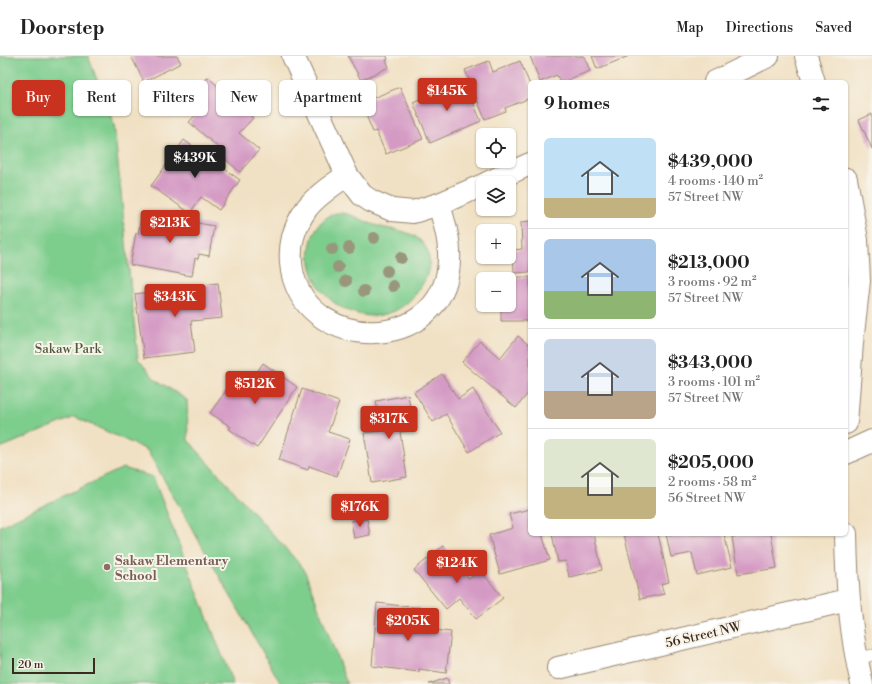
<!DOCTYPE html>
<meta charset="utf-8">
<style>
:root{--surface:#fff;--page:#f6f6f6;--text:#222;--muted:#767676;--line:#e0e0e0;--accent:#c8321e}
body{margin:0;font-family:"Libre Bodoni",serif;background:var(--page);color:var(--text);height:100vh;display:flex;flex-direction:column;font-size:15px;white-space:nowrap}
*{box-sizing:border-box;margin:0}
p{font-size:13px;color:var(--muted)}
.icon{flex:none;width:22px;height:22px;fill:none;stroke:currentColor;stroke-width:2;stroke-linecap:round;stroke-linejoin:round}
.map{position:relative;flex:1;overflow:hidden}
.panel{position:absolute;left:528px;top:24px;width:320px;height:456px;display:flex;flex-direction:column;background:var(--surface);border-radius:6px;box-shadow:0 1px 3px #0004}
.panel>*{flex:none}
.hud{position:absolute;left:12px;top:24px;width:380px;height:36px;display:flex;gap:8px}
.buttons{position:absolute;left:476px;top:72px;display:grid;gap:8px}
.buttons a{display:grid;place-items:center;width:40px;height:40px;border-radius:6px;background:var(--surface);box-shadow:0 1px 3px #0004;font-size:20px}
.scale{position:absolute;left:12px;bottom:10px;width:83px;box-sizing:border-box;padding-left:4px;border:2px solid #3b2a1e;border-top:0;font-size:11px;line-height:14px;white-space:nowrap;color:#3b2a1e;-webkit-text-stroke:3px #f7f3e8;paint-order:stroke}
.price{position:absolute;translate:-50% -34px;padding:0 9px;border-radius:4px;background:var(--accent);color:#fff;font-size:13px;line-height:26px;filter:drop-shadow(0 1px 2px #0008)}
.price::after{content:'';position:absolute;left:50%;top:24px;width:12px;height:9px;margin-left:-6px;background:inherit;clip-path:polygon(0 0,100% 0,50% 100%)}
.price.on{background:#222;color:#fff}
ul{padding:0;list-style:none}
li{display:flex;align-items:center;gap:12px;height:100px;padding:0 16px}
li+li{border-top:1px solid var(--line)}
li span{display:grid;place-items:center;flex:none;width:112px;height:80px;border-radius:6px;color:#555}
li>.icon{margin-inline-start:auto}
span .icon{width:48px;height:48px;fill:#fffc;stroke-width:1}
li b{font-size:17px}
h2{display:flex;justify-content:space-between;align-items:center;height:48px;padding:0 16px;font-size:17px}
.chip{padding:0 14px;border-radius:6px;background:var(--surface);box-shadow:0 1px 3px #0004;font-size:14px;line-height:36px}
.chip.on{background:var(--accent);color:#fff}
header{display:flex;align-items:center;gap:24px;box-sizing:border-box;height:56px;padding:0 20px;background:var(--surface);border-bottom:1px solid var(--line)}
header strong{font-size:19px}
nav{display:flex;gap:22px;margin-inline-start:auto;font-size:14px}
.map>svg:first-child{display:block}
</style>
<header>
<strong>Doorstep</strong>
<nav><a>Map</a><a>Directions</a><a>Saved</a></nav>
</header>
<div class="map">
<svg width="872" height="628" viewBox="0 0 872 628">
<rect width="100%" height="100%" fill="#f7f3e8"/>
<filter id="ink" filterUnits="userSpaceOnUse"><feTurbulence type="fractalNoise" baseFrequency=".025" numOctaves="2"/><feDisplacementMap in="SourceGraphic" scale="8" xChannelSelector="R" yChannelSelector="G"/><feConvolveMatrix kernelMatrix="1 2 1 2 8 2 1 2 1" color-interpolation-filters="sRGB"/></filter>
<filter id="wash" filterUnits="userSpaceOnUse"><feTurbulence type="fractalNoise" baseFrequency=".012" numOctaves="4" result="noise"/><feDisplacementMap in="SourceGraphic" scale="16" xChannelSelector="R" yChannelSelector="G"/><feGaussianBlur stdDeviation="0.9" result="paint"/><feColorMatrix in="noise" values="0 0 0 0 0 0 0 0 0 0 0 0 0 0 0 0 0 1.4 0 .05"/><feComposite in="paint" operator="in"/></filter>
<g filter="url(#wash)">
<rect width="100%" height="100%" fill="#f1e1c4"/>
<!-- green -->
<g fill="#7dcd8d" stroke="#5c7c56">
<path d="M0,0H88L114,69L138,303L155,323L187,344L188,384L304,513L347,628H281L147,394L75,361L0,392Z"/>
<path d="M336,157C352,156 363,166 378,170C391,174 406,174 416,181C441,199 426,230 408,246C364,285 293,235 313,180C317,169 324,161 336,157Z"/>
<path d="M123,412L153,421L233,628H0V470Z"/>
</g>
<g id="blocks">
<!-- building -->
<g fill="#d49ac4">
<path d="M131,0H177L181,7L144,26Z"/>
<path d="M348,0H387L388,3L386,4L389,11L361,24Z"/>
<path d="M530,0H584L590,15L562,26H560L557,19L540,26Z"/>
<path d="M592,0H629L597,13Z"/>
<path d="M489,5L493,16L520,5L530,29V42L505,52L506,55L485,63L465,14Z"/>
<path d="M208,21L253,62L239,77L259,94L240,116L216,95L219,92L189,66L204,50L192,39Z"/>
<path d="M464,25L481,65L430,87L413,46Z"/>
<path d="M400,31L423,83L386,98L376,75L373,76L361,47Z"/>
<path d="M872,58V93L859,64Z"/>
<path d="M184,84L240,124L219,154L201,141L190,157L151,130Z"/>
<path d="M142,157L214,170L209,200L199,198L198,203L195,202L192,220L130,209L136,177L138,178Z"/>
<path d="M530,165V216L514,217L513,194L522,193L521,166Z"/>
<path d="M501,221H530V265H501V249H509V223H501Z"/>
<path d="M218,227L222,262L191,265L195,296L144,302L135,238Z"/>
<path d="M518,280L530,290V335L516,352L462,306L480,285L500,302Z"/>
<path d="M263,307L297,331L257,392L229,373L231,371L210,357L233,325L245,334Z"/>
<path d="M442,318L458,343L473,333L500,376L469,396L446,358L433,366L414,336Z"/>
<path d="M302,333L339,346L328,376L350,383L337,420L309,410L308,414L279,404Z"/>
<path d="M408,339L414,374L400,376L407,421L372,427L364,377L381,375L376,345Z"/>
<path d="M530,453V478H542L550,504L500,518L489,479L513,472L509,458Z"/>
<path d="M367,463L370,479L354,482L351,465Z"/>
<path d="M552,478H594L602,514L569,521L566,505L558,506Z"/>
<path d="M624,478H658L669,526L661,528L664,538L640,543Z"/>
<path d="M666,478H724L732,511L697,519L692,497L671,501Z"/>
<path d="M753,478H771L777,512L738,518L732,481Z"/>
<path d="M443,490L469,523L480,514L503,542L476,563L459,542L446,553L414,514Z"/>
<path d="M377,547L420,552L417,572L451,576L446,617L419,613V616L372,610Z"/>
<path d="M447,622L449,628H429Z"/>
</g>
</g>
</g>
<g filter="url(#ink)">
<use href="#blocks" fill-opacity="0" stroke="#968671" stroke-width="1"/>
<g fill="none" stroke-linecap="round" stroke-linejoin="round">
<defs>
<path id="service" d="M856,604L872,599"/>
<g id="minor">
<path d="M293,0L347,119L362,139L371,145L392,154L413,156L439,148L483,129"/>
<path d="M806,0L814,26"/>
<path d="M715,26L768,0"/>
<path d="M347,119C333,129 317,139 307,152C293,172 288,191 292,215C309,301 454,298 449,195C449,179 443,163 439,148"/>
<path d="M846,123L857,184L859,225L852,287L846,367"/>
<path d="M487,127L530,108"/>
<path d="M846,397L872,385"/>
<path d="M846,478C847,531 850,576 862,628"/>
<path d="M558,612L848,544"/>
</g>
</defs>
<!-- service casing -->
<use href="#service" stroke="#968671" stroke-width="12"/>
<!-- minor casing -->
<use href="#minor" stroke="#968671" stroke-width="24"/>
<!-- service -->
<use href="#service" stroke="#fff" stroke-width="11"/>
<!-- minor -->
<use href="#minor" stroke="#fff" stroke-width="22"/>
</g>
<!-- trees -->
<g fill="#98977b">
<circle cx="374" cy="182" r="6"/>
<circle cx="349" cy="192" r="6"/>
<circle cx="332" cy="193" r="6"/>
<circle cx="401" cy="202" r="6"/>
<circle cx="338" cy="211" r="6"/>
<circle cx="387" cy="215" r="6"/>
<circle cx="346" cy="225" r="6"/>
<circle cx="393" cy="230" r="6"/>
<circle cx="364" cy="235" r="6"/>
</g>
</g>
<!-- markers -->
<circle fill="#8d6e63" stroke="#f7f3e8" stroke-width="1.5" cx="107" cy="511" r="4"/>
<g text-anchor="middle" stroke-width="4" stroke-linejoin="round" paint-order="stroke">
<!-- park labels -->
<g font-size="13" fill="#4f5b3f" stroke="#f7f3e8">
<text x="68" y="297">Sakaw Park</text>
</g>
<!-- education labels -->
<g font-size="13" font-weight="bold" fill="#785e54" stroke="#f7f3e8" text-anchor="start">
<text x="115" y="509">Sakaw Elementary<tspan x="115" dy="15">School</tspan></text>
</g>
<!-- street labels -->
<g font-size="13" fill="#3b2a1e" stroke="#f7f3e8">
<text transform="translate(703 578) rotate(-13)" y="5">56 Street NW</text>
</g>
</g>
</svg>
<div class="buttons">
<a><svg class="icon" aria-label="locate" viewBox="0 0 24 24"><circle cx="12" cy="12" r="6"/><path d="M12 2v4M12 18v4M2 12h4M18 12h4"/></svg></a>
<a><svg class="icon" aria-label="layers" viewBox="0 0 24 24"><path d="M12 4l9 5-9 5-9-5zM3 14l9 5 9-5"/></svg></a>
<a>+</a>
<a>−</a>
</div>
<div class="scale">20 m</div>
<b class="price" style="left:447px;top:56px">$145K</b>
<b class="price on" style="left:195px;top:123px">$439K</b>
<b class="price" style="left:170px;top:188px">$213K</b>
<b class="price" style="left:175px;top:262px">$343K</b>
<b class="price" style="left:255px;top:349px">$512K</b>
<b class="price" style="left:389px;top:384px">$317K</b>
<b class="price" style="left:360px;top:472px">$176K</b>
<b class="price" style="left:457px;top:528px">$124K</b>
<b class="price" style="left:408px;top:586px">$205K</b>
<div class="hud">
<a class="chip on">Buy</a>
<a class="chip">Rent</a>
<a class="chip">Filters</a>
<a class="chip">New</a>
<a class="chip">Apartment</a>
</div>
<section class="panel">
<h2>9 homes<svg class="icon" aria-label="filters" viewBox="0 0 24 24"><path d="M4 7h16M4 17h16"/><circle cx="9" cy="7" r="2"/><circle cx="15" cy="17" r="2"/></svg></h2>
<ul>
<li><span style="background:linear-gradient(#bfe0f5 75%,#c2b280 0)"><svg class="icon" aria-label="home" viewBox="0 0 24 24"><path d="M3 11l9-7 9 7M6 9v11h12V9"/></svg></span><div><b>$439,000</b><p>4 rooms · 140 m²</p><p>57 Street NW</p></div></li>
<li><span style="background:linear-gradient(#a9c7e8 65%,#8fb573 0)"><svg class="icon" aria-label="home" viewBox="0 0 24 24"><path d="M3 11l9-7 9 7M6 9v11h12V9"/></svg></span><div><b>$213,000</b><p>3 rooms · 92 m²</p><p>57 Street NW</p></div></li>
<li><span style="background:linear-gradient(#c9d6e8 65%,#b9a48a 0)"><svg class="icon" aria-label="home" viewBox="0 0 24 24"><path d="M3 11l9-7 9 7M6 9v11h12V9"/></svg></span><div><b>$343,000</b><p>3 rooms · 101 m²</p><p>57 Street NW</p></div></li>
<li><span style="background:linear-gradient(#dfe7d0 60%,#c2b280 0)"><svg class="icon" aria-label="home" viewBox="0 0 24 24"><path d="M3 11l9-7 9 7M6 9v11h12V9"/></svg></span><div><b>$205,000</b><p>2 rooms · 58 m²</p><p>56 Street NW</p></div></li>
</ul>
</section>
</div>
